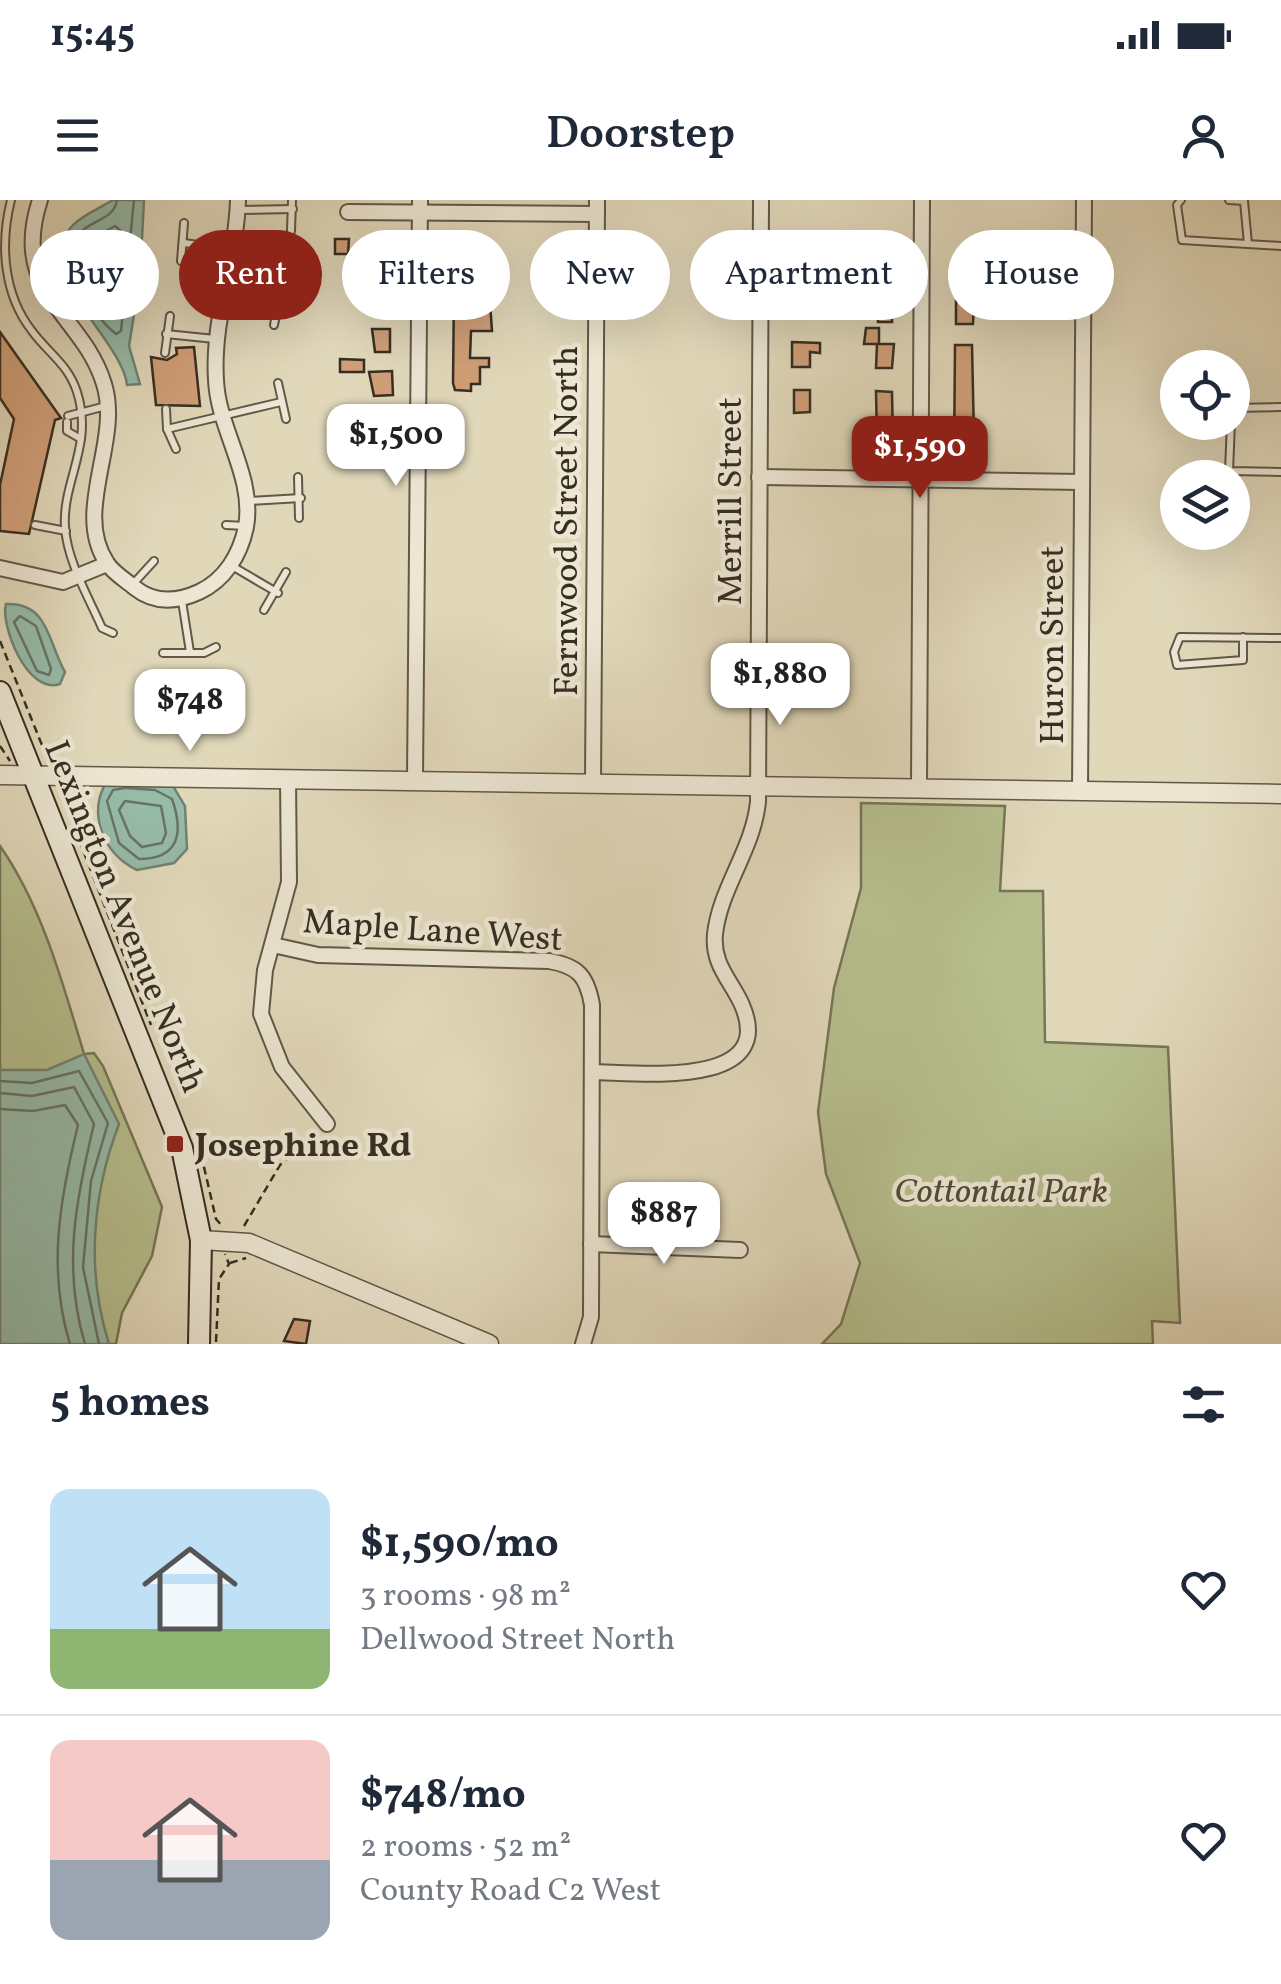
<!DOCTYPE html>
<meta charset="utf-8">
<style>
:root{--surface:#fff;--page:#f2f2f3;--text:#1f2937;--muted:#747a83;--line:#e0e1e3;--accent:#8f2418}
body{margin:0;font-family:Vollkorn,serif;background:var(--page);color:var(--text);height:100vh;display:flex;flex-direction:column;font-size:38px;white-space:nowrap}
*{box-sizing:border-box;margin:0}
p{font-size:32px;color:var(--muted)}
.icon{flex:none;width:55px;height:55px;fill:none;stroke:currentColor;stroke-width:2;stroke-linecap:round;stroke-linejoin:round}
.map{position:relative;height:1144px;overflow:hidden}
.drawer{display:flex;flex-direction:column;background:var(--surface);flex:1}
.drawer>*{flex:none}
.banner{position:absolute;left:30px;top:30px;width:1222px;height:90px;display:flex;gap:20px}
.controls{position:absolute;left:1160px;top:150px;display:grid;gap:20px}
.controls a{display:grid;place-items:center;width:90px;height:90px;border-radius:50%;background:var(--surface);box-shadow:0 10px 40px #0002;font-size:50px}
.price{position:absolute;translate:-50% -85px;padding:0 22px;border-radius:20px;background:#fff;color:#222;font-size:32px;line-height:65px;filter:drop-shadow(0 2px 5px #0008)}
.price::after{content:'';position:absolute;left:50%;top:60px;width:30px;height:22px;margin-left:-15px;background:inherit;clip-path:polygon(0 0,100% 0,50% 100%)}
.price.on{background:var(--accent);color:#fff}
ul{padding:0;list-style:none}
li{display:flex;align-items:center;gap:30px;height:250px;padding:0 50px}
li+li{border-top:2px solid var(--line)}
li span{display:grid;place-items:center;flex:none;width:280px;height:200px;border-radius:20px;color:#555}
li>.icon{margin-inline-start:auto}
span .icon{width:120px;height:120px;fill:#fffc;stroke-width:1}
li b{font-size:42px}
h2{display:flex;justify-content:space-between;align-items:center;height:120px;padding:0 50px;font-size:42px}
.pill{padding:0 35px;border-radius:45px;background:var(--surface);box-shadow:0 10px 40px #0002;font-size:35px;line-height:90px}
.pill.on{background:var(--accent);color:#fff}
.status{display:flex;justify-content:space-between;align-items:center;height:70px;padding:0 50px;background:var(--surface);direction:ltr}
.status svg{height:28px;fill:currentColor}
header{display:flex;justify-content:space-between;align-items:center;height:130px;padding:0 50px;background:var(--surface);font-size:45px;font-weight:600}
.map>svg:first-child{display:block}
</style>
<div class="status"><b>15:45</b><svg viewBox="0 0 49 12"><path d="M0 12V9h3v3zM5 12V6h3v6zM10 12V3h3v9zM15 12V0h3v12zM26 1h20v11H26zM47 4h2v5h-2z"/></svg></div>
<header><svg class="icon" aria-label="menu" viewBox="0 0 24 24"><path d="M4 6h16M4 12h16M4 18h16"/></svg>Doorstep<svg class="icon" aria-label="person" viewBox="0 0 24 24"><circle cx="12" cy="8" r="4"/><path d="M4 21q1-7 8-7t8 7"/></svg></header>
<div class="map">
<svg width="1281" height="1144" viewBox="0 0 1281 1144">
<rect width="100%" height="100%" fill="#e1d8ba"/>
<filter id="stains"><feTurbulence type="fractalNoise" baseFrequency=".002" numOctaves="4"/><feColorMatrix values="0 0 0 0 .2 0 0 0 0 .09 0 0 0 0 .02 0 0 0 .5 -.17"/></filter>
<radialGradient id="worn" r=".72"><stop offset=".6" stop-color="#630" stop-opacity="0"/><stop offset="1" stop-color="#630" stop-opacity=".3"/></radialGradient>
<!-- green -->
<g fill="#b6be8d" stroke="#767658" stroke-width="2.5">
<path d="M861,603L1005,606L1000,691H1043L1045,842L1168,847L1180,1123L1152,1121L1153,1144H822L841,1124L860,1063L826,974L818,912L834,788L861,688Z"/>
<path d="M0,646C42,706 63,784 84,854L94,853L103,866L162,1007L152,1056L122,1113L116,1144H0Z"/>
</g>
<!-- water -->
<g fill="#96bba9" stroke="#708373" stroke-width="2.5">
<path d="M113,0H144L140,77L129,146L140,184L127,185C122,139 28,71 73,25C84,14 100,8 113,0Z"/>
<path d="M6,404C49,402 48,443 65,472L60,484C26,495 0,423 6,404Z"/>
<path d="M107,581L173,586L185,606L187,649L174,663L137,670C103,654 87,613 107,581Z"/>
<path d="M84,854L119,924C92,995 86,1071 109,1144H0V870H47Z"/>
</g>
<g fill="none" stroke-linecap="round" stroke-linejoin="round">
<!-- shore -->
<g stroke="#667466" stroke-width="2.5">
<path d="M117,0C114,21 88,20 77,36C59,64 94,117 116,134L121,131L134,0"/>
<path d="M115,26L121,31L114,98L109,102L93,80L84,52L93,38Z"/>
<path d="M20,416L36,426L51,469L49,475L37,471L14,422Z"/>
<path d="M125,588L113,590L107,601L119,643L139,659C179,659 184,633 172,599L155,590L126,588"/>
<path d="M125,601L161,606L166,633L162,643L142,647L130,636L119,610Z"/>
<path d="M0,881L32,883L79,871L108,923L91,981L83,1067L99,1144"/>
<path d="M0,893L32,896L74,887L94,924C76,999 62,1068 85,1144"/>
<path d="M0,909L33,911L65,905L78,925C60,998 47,1070 70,1144"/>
</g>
</g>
<!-- building -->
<g fill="#d09f78" stroke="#362e23" stroke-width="2.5">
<path d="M335,39H349L348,54H335Z"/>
<path d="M453,47H470L469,71L453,70Z"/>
<path d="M375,49H388L391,111H373Z"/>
<path d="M454,88L489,89L492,131H471L470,158H489V167H480V184H471V191L455,190L453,183Z"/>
<rect x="878" y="100" width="14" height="22"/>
<path d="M956,101L974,102L973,124H956Z"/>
<path d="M866,128H879V144H894L892,168H876L877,144H864Z"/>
<path d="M372,129H390V152H375Z"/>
<path d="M0,132L61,218L55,220L29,334L0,331V285L14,219L0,198Z"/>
<path d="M792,142L820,143V153L810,152V167H792Z"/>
<path d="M955,145H972L974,237H979V248L969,249V262H954Z"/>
<path d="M194,147L200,206L156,205L151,157L167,160L177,154L176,148Z"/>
<path d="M340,159L364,160V172H340Z"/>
<path d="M392,171L393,195L374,196L369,172Z"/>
<path d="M794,190H810V212L794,213Z"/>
<path d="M876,191L892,192L893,244H883V262H870L868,242H877Z"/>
<path d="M294,1119L310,1121L306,1144L284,1141Z"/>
</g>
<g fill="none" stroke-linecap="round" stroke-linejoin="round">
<defs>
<g id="service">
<path d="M11,0C0,44 3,94 32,131C48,153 68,164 77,192C94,245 62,281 65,327C67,361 89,398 102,428L113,433"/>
<path d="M1181,0L1177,5L1182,40L1281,46"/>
<path d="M1229,0L1244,1L1248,44"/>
<path d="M239,10L293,9"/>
<path d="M291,31L292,0"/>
<path d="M184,43L234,50"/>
<path d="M181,61L184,23"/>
<path d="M225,99L277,109"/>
<path d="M274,125L281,89"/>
<path d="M166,134L215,139"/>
<path d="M165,153L170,116"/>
<path d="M278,183L286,219"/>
<path d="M1232,208L1281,207"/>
<path d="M166,209L167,229L176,249"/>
<path d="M68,216L106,206"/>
<path d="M67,222V231L81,239"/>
<path d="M1231,222L1229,271L1281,272"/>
<path d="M167,229L281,202"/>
<path d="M298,277L299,318"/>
<path d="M248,301L301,298"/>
<path d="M35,325L66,331"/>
<path d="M226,325L245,326"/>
<path d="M232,366L278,393"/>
<path d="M133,384L154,361"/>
<path d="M182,401L190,452"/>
<path d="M264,410L286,372"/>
<path d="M1243,437V460L1177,465L1174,452L1180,437L1281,438"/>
<path d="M163,453H204L216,447"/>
</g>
<g id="minor">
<path d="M40,0C9,94 83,114 104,184C122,241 72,311 107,363C113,373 127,381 135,388C155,404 177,402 199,392C225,380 240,355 246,327C255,276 218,230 216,180C212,119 236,61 238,0"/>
<path d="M348,12L597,14"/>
<path d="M759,277L1082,282"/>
<path d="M0,368L63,382L107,364"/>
<path d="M288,579L289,682L265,770L261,814L282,867L327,924"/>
<path d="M415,579L420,0"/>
<path d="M593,582L597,0"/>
<path d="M919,587L922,0"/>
<path d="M1080,590L1084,0"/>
<path d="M273,745L318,755L549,761C578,766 587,776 592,805L591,1117L583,1144"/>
<path d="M592,872C634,872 779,891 742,805C731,780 712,765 715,734C720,688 753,650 758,602L761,0"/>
<path d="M591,1044L740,1050"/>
</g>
<g id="tertiary">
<path d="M0,575L1281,594"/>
<path d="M201,1040L249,1043L489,1144"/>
</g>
<path id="secondary" d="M0,492L182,948L201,1040L199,1144"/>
</defs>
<!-- service casing -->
<use href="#service" stroke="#615849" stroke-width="10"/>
<!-- minor casing -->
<use href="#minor" stroke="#615849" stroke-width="18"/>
<!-- tertiary casing -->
<use href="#tertiary" stroke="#615849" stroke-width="21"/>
<!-- secondary casing -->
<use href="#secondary" stroke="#362e23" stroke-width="24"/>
<!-- path -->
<g stroke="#362e23" stroke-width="2.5" stroke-dasharray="8 5" stroke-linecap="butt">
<path d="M0,441L48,560"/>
<path d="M0,546L10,561"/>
<path d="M60,591L151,825"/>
<path d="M201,954L216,1019L223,1027"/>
<path d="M244,1026L280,965L318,932"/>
<path d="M230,1063L246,1058"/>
<path d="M216,1142L219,1079L229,1064L225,1054"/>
</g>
<!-- service -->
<use href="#service" stroke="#ece6d2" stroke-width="6"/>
<!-- minor -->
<use href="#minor" stroke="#ece6d2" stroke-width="14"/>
<!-- tertiary -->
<use href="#tertiary" stroke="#ece6d2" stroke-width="18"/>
<!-- secondary -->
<use href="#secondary" stroke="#ece6d2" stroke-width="20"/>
</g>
<!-- markers -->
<rect fill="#8f2418" stroke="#ece6d2" stroke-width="4" x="165" y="934" width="20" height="20" rx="5"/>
<g text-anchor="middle" stroke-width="9" stroke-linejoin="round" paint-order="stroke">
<!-- street labels -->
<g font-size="35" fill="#362e23" stroke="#ece6d2">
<text transform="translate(729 301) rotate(-90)" y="12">Merrill Street</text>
<text transform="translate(565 321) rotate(-90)" y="12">Fernwood Street North</text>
<text transform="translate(1051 445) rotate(-90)" y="12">Huron Street</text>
<text transform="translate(126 716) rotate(68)" y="12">Lexington Avenue North</text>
<text transform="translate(433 729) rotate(4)" y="12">Maple Lane West</text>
</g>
<!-- poi labels -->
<g font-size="35" font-weight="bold" fill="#362e23" stroke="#ece6d2" text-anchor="start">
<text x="195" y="956">Josephine Rd</text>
</g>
<!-- park labels -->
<g font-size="35" font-style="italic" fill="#504b38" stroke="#ece6d2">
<text x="1001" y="1002">Cottontail Park</text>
</g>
</g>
<rect width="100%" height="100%" filter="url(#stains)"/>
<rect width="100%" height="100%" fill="url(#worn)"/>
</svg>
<div class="controls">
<a><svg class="icon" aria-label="locate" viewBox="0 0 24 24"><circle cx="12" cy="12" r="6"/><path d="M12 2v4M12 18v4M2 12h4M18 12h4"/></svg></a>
<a><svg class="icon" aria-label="layers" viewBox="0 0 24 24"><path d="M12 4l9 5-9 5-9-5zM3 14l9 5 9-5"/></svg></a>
</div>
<b class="price" style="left:396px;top:289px">$1,500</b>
<b class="price on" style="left:920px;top:301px">$1,590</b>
<b class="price" style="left:780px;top:528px">$1,880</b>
<b class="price" style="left:190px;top:554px">$748</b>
<b class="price" style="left:664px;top:1067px">$887</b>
<div class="banner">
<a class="pill">Buy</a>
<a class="pill on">Rent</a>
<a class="pill">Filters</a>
<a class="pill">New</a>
<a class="pill">Apartment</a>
<a class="pill">House</a>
</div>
</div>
<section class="drawer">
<h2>5 homes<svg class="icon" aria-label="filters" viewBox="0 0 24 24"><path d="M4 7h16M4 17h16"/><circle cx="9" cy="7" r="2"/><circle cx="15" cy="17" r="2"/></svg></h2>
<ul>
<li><span style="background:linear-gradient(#bfe0f5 70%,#8fb573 0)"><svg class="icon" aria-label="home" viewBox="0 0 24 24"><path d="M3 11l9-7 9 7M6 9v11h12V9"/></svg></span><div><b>$1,590/mo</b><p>3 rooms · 98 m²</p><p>Dellwood Street North</p></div><svg class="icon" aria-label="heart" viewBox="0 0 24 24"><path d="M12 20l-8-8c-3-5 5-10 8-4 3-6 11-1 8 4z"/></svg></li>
<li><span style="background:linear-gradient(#f6c9c9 60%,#9aa5b1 0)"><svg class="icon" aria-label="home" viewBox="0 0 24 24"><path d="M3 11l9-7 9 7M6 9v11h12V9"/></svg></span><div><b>$748/mo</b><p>2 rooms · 52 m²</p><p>County Road C2 West</p></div><svg class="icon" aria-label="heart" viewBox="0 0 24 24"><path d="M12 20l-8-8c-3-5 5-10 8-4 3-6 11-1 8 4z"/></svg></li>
</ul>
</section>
